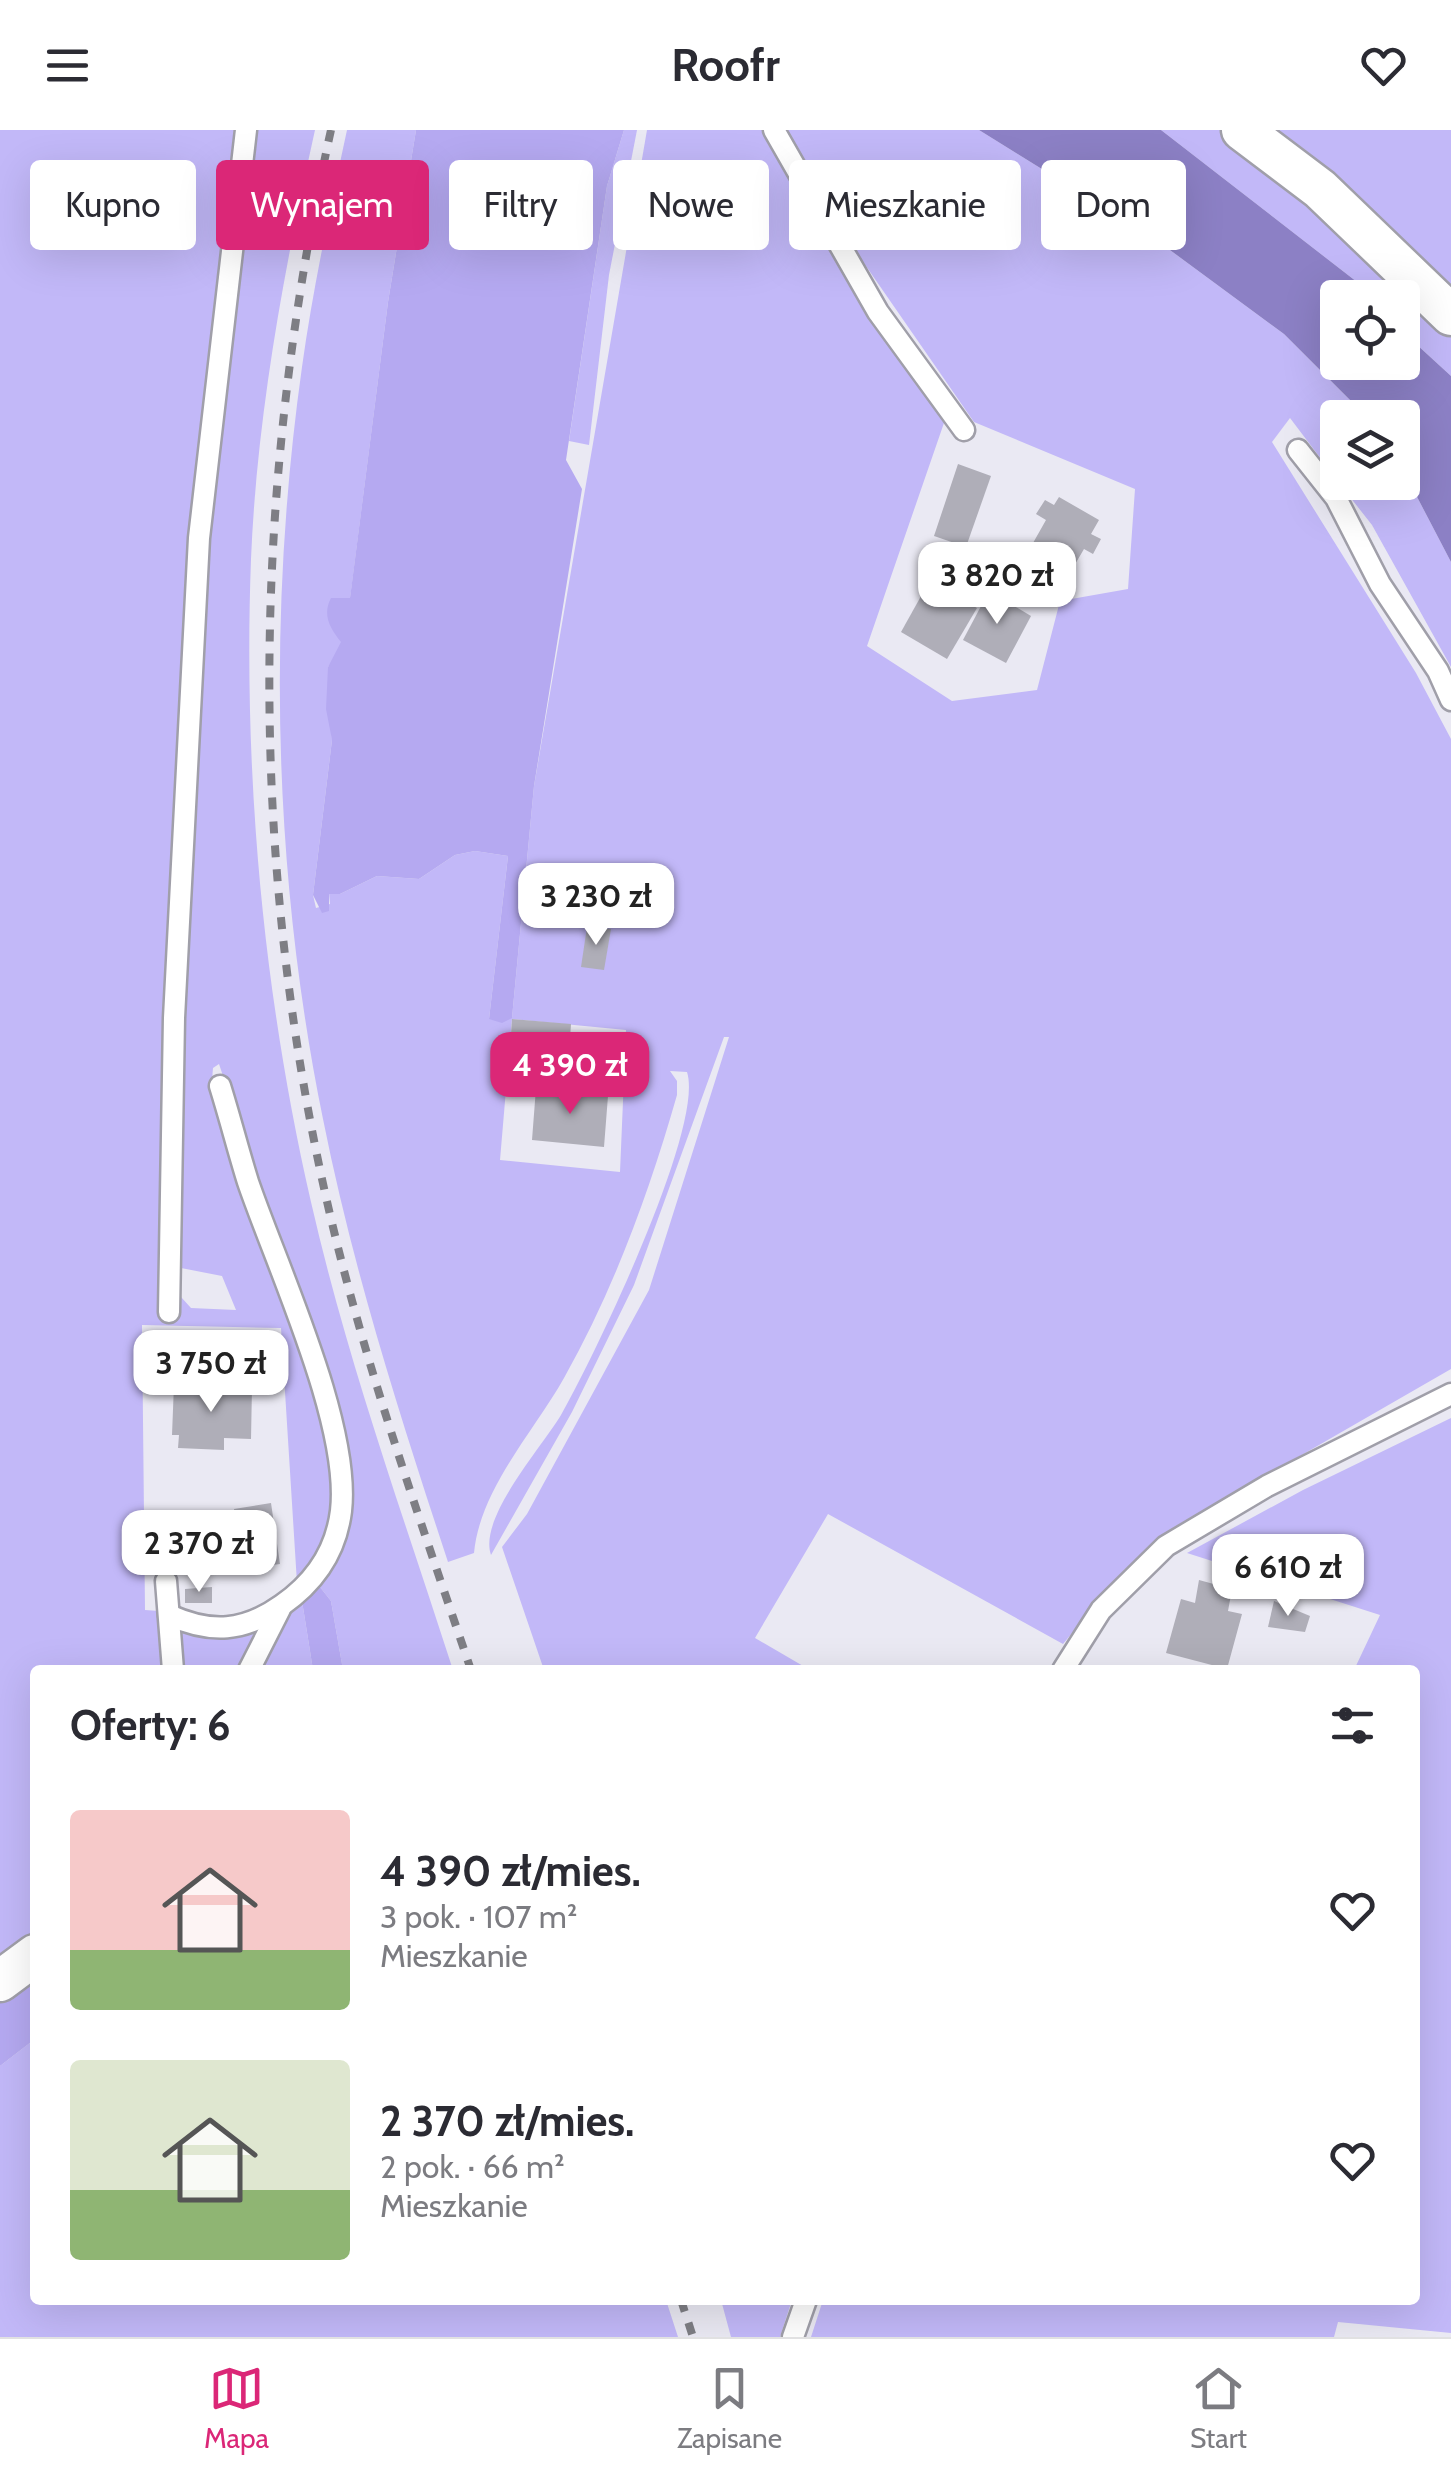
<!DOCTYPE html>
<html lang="pl">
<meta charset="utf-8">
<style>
:root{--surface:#fff;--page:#f7f7f7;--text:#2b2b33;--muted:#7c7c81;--line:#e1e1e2;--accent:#db2777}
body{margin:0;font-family:Cabin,sans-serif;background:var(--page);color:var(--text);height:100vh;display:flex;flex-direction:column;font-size:38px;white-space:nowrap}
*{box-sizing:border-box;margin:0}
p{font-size:32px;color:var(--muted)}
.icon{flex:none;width:55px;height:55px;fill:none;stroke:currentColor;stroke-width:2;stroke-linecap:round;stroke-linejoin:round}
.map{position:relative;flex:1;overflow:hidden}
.panel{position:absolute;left:30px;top:1535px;width:1390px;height:640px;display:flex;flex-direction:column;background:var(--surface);border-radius:10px;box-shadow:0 10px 40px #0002}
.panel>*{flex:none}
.guide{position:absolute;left:30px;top:30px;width:1392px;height:90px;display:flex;gap:20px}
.controls{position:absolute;left:1320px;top:150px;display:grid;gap:20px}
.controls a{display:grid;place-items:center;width:100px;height:100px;border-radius:10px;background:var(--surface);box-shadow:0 10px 40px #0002;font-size:50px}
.price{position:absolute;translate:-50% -85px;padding:0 22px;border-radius:20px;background:#fff;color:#222;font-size:32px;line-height:65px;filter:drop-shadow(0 2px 5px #0008)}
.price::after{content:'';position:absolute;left:50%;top:60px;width:30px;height:22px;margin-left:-15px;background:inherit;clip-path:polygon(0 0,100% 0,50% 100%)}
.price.on{background:var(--accent);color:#fff}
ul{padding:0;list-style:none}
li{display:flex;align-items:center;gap:30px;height:250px;padding:0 40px}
li span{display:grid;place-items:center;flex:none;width:280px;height:200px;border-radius:10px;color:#555}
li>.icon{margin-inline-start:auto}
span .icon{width:120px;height:120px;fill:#fffc;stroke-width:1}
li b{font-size:42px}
h2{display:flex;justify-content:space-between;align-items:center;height:120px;padding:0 40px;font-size:42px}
.chip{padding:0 35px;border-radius:10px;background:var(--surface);box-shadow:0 10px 40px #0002;font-size:35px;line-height:90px}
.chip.on{background:var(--accent);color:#fff}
header{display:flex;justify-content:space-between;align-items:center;height:130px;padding:0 40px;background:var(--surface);font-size:45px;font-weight:700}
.dock{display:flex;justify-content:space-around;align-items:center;height:140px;border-top:2px solid var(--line);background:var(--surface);font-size:28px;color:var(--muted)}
.dock a{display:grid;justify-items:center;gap:5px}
.dock .on{color:var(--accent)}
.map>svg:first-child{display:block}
</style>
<header><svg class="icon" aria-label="menu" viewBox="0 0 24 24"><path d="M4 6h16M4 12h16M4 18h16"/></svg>Roofr<svg class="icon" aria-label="heart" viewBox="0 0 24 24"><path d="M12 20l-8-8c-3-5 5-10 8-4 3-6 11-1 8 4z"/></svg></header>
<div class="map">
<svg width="1451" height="2207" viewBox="0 0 1451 2207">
<rect width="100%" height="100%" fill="#eae9f3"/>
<!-- green -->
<g fill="#c2b8f8" fill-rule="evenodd">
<path d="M0,0H234L185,484L179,606L183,824L204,433L256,0H315C284,140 257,285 251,429C243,644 263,863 311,1072C347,1230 403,1385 453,1540H343L331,1471L320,1457L340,1424L350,1370L281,1119L219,934L213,938C210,964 219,988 225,1013C248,1108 364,1319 327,1408C320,1425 308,1439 297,1453L281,1198L142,1195L145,1480L159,1481L164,1540H35V1811L0,1840ZM181,1138L222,1146L236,1180L191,1178L181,1167Z"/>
<path d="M347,0H416L388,172L350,469L340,521L328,537L332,610L313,765L316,778L330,774L329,763L340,764L377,746L419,749L455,725L475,721L508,726L489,889L512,888L534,656L647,0H769L913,248L945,290L867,516L952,571L1037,560L1060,471L1128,459L1135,359L974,292L850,113L785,0H979L1155,109L1284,204L1367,287L1338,288L1337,350L1290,288L1272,312L1416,543L1451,609V1239L1175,1398L1124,1440L1063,1514L828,1384L755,1508L810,1540H544L502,1417L527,1384L649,1160L729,907H724L634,1155L572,1282L491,1425C478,1388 542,1317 561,1285C593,1229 705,997 687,942L670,941L677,951V965C649,1063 614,1159 564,1248C533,1303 480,1359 474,1423L448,1432C400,1286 353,1140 323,989C273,744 267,485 302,237C313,158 330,79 347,0ZM512,889L626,900L620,1042L500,1030Z"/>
<path d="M624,0H637L609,145L589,315L569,311L607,56Z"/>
<path d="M1161,0H1225L1451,196V246L1403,202L1402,168L1371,167L1357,152Z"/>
<path d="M1257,0H1451V171Z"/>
<path d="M1403,340L1451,432V537L1372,395L1339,353L1402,352Z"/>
<path d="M1451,1288V2203L1338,2192L1334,2207H811L823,2170H1415V1540H1354L1380,1485L1187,1423L1303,1360Z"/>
<path d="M302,1471L313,1540H178L177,1502L212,1507L250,1504Z"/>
<path d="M35,1909V2170H666L678,2207H0V1936Z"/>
<path d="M721,2170H792L780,2207H731Z"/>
</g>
<!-- forest -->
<g fill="#b5a9f1">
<path d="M416,0H624L607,56L566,330L582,359L534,656L512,888L502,893L489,889L508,726L475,721L455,725L419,749L377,746L340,764H329V781L322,783L313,765L332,610L326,579L328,537L341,512C330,498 322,485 331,468H350L388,172Z"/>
<path d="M320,1457L331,1471L343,1540H313L302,1471Z"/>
<path d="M35,1847V1909L0,1936V1871Z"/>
</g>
<!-- water -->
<path fill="#8c80c5" d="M979,0H1161L1357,152L1371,167L1338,168V232H1402L1403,202L1451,246V432L1403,340L1402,288L1367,287L1284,204L1155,109Z"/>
<!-- building -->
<g fill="#afaeb8">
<path d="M958,334L991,346L966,417L934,406Z"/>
<path d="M1059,367L1099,390L1091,404L1101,409L1093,424L1084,419L1074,436L1033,413L1046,390L1036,384L1045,370L1054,375Z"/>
<path d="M930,450L977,478L947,529L901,502Z"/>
<path d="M989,461L1031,486L1006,533L963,510Z"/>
<path d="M587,797L611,799L604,840L581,837Z"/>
<path d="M512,889L571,894L569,923L510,918Z"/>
<path d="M566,951L578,953V962L608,966L604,1017L532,1010L536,958L565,962Z"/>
<path d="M174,1254L252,1257L251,1309L224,1308V1320L178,1318L179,1305H172Z"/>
<path d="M271,1373L280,1434L236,1440L233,1421L240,1420L234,1379Z"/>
<path d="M1199,1450L1232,1459L1228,1481L1242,1484L1227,1539L1166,1523L1181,1469L1195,1473Z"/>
<path d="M212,1457V1473H185V1459Z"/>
<path d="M1274,1471L1310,1486L1305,1502L1268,1497Z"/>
</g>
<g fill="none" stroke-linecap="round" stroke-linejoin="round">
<defs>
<g id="service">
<path d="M774,0L878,182L964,300"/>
<path d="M1298,320L1336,368L1380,454L1438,541L1451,570"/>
<path d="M169,1182L174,888L199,408L246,0"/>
<path d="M166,1451L173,1540"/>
<path d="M169,1485C211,1504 244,1502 282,1475C315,1452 336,1421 341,1381C351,1294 277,1137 248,1052C238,1020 230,988 220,956"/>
<path d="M249,1540L280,1479"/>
<path d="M1063,1540L1101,1480L1166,1416L1267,1356L1451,1264"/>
<path d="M793,2207L806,2170"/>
</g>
<g id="minor">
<path d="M1242,0L1320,59L1451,185"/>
<path d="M0,1851L35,1825"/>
</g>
</defs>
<!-- service casing -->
<use href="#service" stroke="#a09fa9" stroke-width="25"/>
<!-- minor casing -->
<use href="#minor" stroke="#a09fa9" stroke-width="45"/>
<!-- service -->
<use href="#service" stroke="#fff" stroke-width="20"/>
<!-- minor -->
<use href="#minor" stroke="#fff" stroke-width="40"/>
<!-- rail -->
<g stroke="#7e7e84" stroke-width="8" stroke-dasharray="12 12" stroke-linecap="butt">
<path d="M331,0C254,346 247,702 322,1049C358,1216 416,1378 471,1540"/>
<path d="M681,2170L693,2207"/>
</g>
</g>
</svg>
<div class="controls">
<a><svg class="icon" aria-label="locate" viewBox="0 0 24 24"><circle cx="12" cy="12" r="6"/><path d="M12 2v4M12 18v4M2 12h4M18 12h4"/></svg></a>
<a><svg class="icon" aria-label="layers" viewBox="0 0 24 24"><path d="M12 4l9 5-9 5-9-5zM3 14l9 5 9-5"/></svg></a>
</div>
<b class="price" style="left:997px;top:497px">3 820 zł</b>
<b class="price" style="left:596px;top:818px">3 230 zł</b>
<b class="price on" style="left:570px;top:987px">4 390 zł</b>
<b class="price" style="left:211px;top:1285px">3 750 zł</b>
<b class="price" style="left:199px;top:1465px">2 370 zł</b>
<b class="price" style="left:1288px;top:1489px">6 610 zł</b>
<div class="guide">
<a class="chip">Kupno</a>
<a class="chip on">Wynajem</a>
<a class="chip">Filtry</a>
<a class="chip">Nowe</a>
<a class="chip">Mieszkanie</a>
<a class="chip">Dom</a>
</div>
<section class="panel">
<h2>Oferty: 6<svg class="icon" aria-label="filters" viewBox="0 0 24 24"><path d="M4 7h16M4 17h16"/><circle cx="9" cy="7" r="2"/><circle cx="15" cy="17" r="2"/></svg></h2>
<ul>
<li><span style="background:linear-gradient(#f6c9c9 70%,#8fb573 0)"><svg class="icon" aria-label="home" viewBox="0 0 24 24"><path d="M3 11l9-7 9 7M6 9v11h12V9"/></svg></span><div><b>4 390 zł/mies.</b><p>3 pok. · 107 m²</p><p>Mieszkanie</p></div><svg class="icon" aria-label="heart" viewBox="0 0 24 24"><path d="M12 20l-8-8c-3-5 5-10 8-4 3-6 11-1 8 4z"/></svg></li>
<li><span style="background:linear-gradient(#dfe7d0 65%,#8fb573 0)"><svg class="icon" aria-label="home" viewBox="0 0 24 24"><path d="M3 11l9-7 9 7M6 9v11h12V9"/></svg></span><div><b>2 370 zł/mies.</b><p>2 pok. · 66 m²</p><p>Mieszkanie</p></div><svg class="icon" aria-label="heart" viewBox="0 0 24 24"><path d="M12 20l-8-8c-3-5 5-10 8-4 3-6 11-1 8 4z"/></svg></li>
</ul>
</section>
</div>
<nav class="dock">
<a class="on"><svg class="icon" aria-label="map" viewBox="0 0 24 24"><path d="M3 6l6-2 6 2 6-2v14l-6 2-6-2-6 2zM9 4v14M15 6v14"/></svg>Mapa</a>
<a><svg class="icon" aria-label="saved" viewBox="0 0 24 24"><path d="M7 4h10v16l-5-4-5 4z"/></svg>Zapisane</a>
<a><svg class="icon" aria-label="home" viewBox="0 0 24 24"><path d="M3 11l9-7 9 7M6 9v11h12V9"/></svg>Start</a>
</nav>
